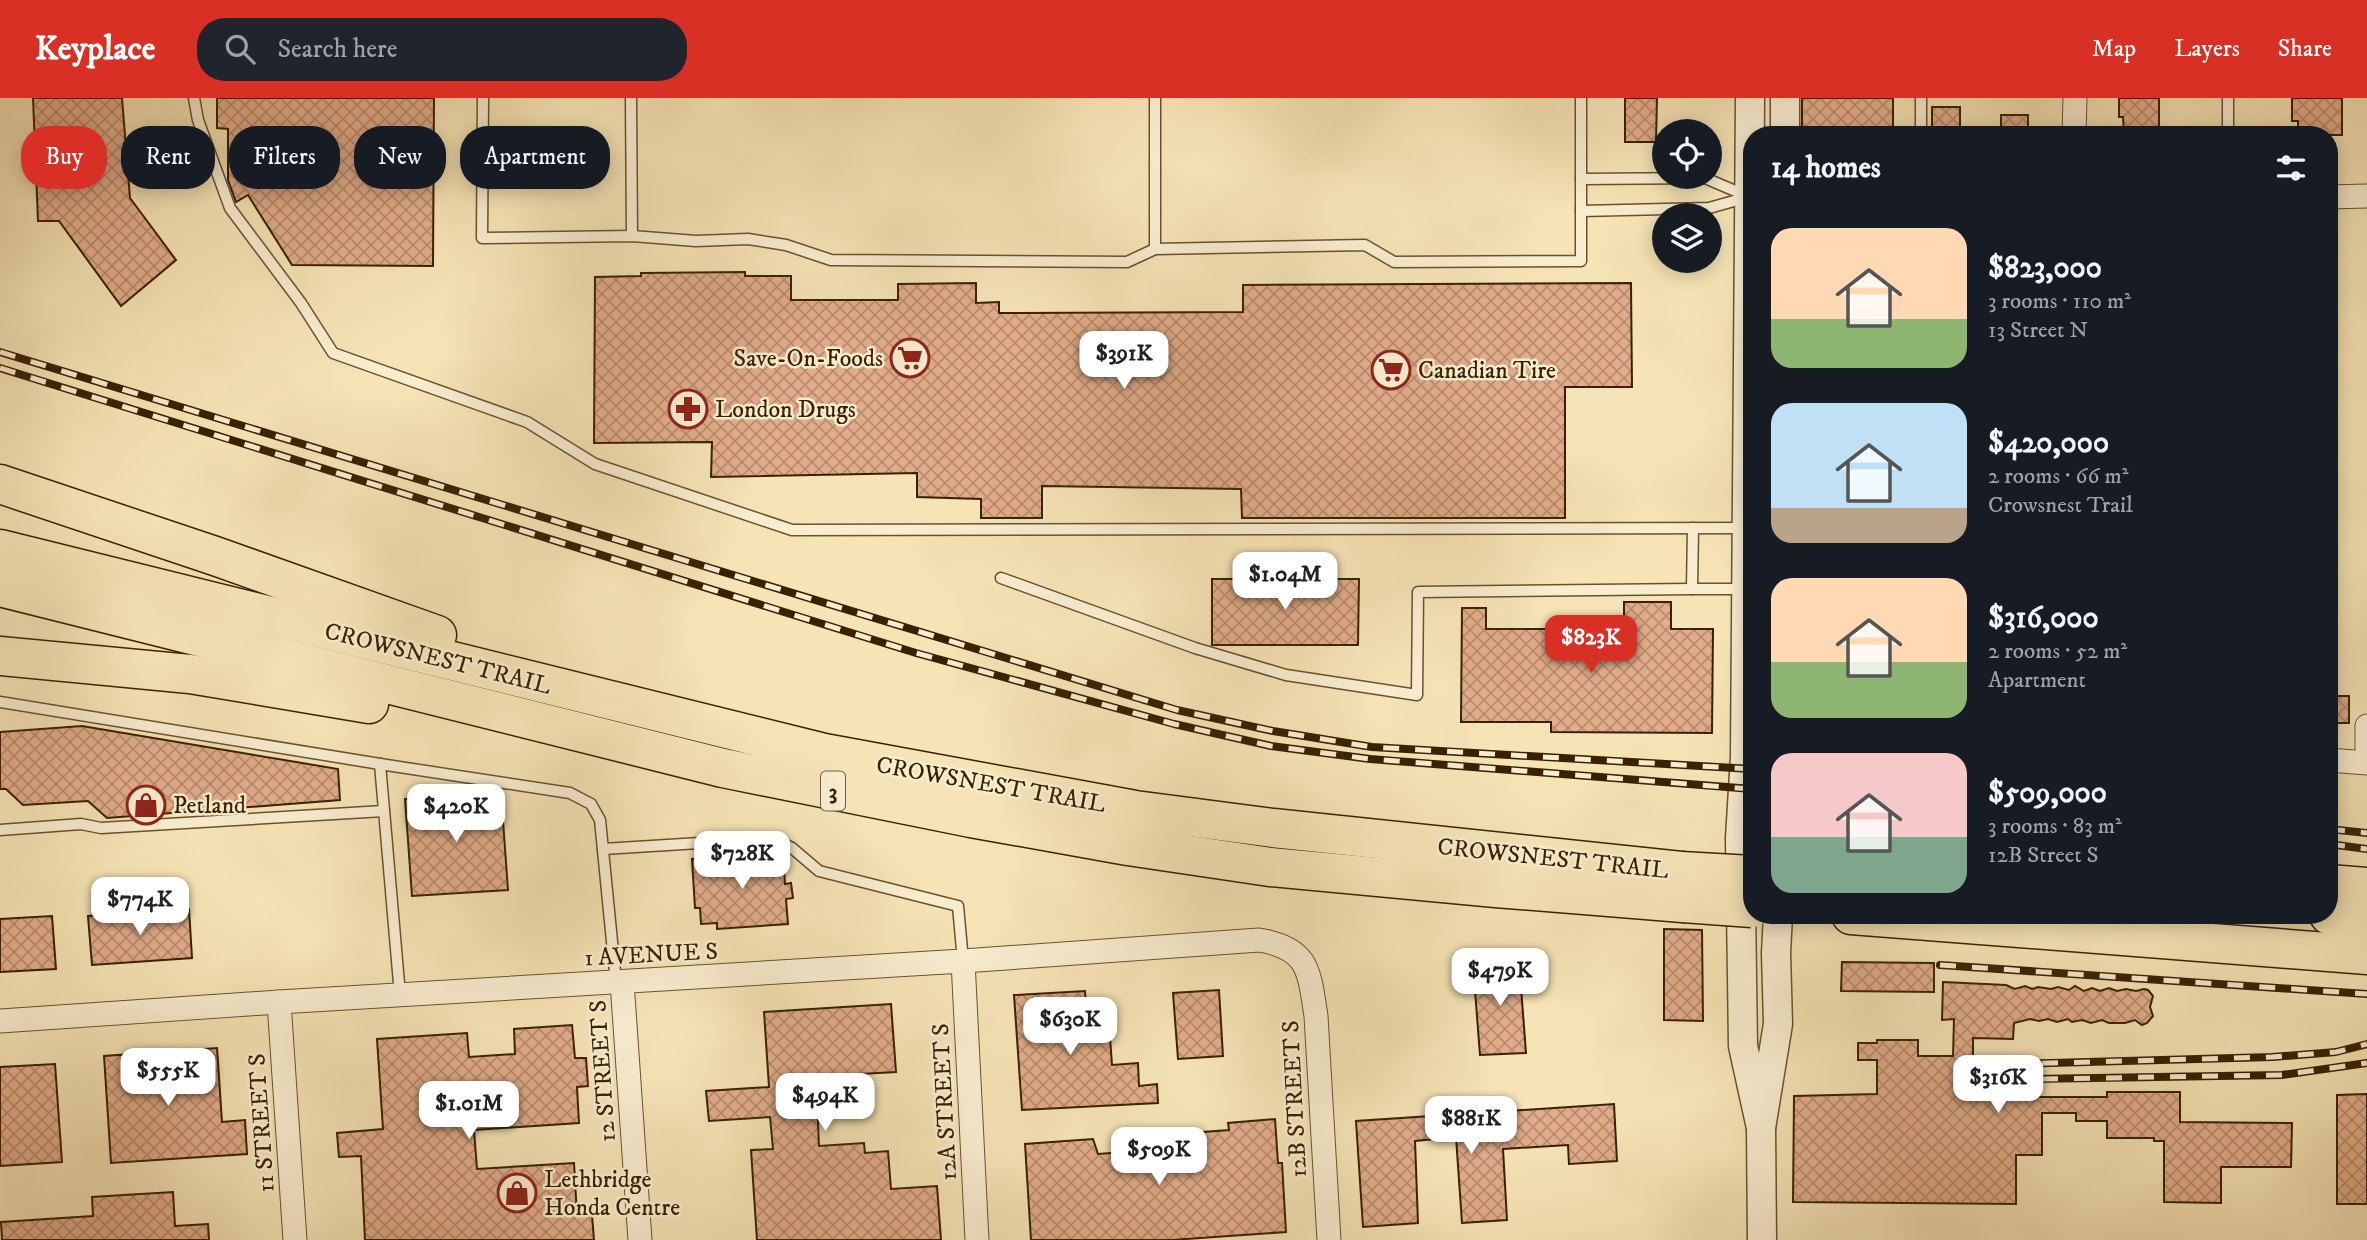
<!DOCTYPE html>
<meta charset="utf-8">
<style>
:root{--surface:#171b24;--page:#20242c;--text:#f1f3f6;--muted:#9ea1a6;--accent:#d93025}
body{margin:0;font-family:"IM FELL DW Pica",serif;background:var(--page);color:var(--text);height:100vh;display:flex;flex-direction:column;font-size:26px;white-space:nowrap}
*{box-sizing:border-box;margin:0}
p{font-size:23px;color:var(--muted)}
.icon{flex:none;width:38px;height:38px;fill:none;stroke:currentColor;stroke-width:2;stroke-linecap:round;stroke-linejoin:round}
.map{position:relative;flex:1;overflow:hidden}
.sheet{position:absolute;left:1743px;top:28px;width:595px;height:798px;display:flex;flex-direction:column;background:var(--surface);border-radius:28px;box-shadow:0 4px 18px #0003}
.sheet>*{flex:none}
.banner{position:absolute;left:21px;top:28px;width:665px;height:63px;display:flex;gap:14px}
.tools{position:absolute;left:1652px;top:21px;display:grid;gap:14px}
.tools a{display:grid;place-items:center;width:70px;height:70px;border-radius:50%;background:var(--surface);box-shadow:0 4px 18px #0003;font-size:35px}
.price{position:absolute;translate:-50% -60px;padding:0 16px;border-radius:14px;background:#fff;color:#222;font-size:23px;line-height:46px;filter:drop-shadow(0 2px 4px #0008)}
.price::after{content:'';position:absolute;left:50%;top:42px;width:21px;height:16px;margin-left:-10px;background:inherit;clip-path:polygon(0 0,100% 0,50% 100%)}
.price.active{background:var(--accent);color:#fff}
ul{padding:0;list-style:none}
li{display:flex;align-items:center;gap:21px;height:175px;padding:0 28px}
li span{display:grid;place-items:center;flex:none;width:196px;height:140px;border-radius:21px;color:#555}
li>.icon{margin-inline-start:auto}
span .icon{width:84px;height:84px;fill:#fffc;stroke-width:1}
li b{font-size:30px}
h2{display:flex;justify-content:space-between;align-items:center;height:84px;padding:0 28px;font-size:30px}
.chip{padding:0 24px;border-radius:28px;background:var(--surface);box-shadow:0 4px 18px #0003;font-size:24px;line-height:63px}
.chip.active{background:var(--accent);color:#fff}
header{display:flex;align-items:center;gap:42px;box-sizing:border-box;height:98px;padding:0 35px;background:var(--accent);color:#fff}
header strong{font-size:33px}
nav{display:flex;gap:38px;margin-inline-start:auto;font-size:24px}
.search{width:490px;height:63px;background:var(--page);display:flex;align-items:center;gap:18px;box-sizing:border-box;padding:0 24px;border-radius:28px;color:var(--muted);font-size:26px}
.map>svg:first-child{display:block}
</style>
<header>
<strong>Keyplace</strong>
<div class="search"><svg class="icon" aria-label="search" viewBox="0 0 24 24"><circle cx="10" cy="10" r="6"/><path d="M15 15l6 6"/></svg>Search here</div>
<nav><a>Map</a><a>Layers</a><a>Share</a></nav>
</header>
<div class="map">
<svg width="2367" height="1142" viewBox="0 0 2367 1142">
<defs>
<pattern id="building-cross-hatch" width="8" height="8" patternUnits="userSpaceOnUse" patternTransform="scale(1.75)"><rect width="8" height="8" fill="#e2ac8a"/><path d="M0 0l8 8M0 8l8-8" fill="none" stroke="#b88c6e"/></pattern>
</defs>
<rect width="100%" height="100%" fill="#f6e4b6"/>
<filter id="stains"><feTurbulence type="fractalNoise" baseFrequency=".00286" numOctaves="4"/><feColorMatrix values="0 0 0 0 .2 0 0 0 0 .09 0 0 0 0 .02 0 0 0 .5 -.17"/></filter>
<radialGradient id="worn" r=".72"><stop offset=".6" stop-color="#630" stop-opacity="0"/><stop offset="1" stop-color="#630" stop-opacity=".3"/></radialGradient>
<!-- building -->
<g fill="url(#building-cross-hatch)" stroke="#392100" stroke-width="2">
<path d="M33,0H122L130,100L176,162L121,208L59,123H38Z"/>
<path d="M217,0H434L433,168L292,167L248,97L236,104L228,82V31L217,30Z"/>
<path d="M1625,0H1657L1656,44H1625Z"/>
<rect x="1802" y="0" width="91" height="37"/>
<path d="M2119,0H2159V37H2124L2123,19H2119Z"/>
<path d="M2292,0H2342V37H2298V23H2292Z"/>
<rect x="1932" y="9" width="28" height="24"/>
<rect x="2001" y="17" width="27" height="20"/>
<path d="M745,174V178H791V202H898V186L976,185V205L999,204V215L1243,214V187L1631,185L1632,289H1565V420H1242L1241,391L1042,388V420H981V401L917,399V375L711,379L712,344L594,345L595,179L641,178V175Z"/>
<path d="M1212,481H1359L1358,547H1212Z"/>
<path d="M1624,504H1671V531H1713L1712,635L1551,634V624H1461L1462,510H1486V531H1624Z"/>
<rect x="2329" y="598" width="20" height="27"/>
<path d="M82,628L338,671L340,702L107,720L88,703L23,707L6,691H0V634Z"/>
<path d="M501,695L508,792L412,798L405,701Z"/>
<path d="M783,755L785,786L791,785L793,800L786,801L788,826L717,831V825L701,826L700,810H695L692,761Z"/>
<path d="M189,811L192,860L92,867L88,818Z"/>
<path d="M52,818L56,871L0,874V821Z"/>
<path d="M1664,831L1702,832L1703,923L1664,922Z"/>
<path d="M1519,863L1526,955L1480,957L1473,867Z"/>
<path d="M1842,864L1934,865V894L1841,893Z"/>
<path d="M1943,884L2006,887L2015,891L2025,888L2032,891L2038,889L2051,891L2058,889L2069,892L2075,888L2084,893L2092,890L2100,893L2109,890L2117,893L2126,891L2136,893L2144,891L2148,892L2153,898L2150,909L2153,918L2147,925L2142,927L2135,922L2125,925H2109L2102,922L2091,925L2082,922L2072,924L2068,921L2057,924L2048,921L2039,923L2030,921L2014,925L2013,941L1973,940V994L2018,995V999H2107V994H2180V1024L2292,1025L2291,1069H2221V1105L2164,1104V1043H2154V1040H2107V1023H2076V1015H2042V1057H2016V1106L1793,1104L1794,998L1877,996V962H1858V945H1877V942H1918V958H1953L1954,921L1942,922Z"/>
<path d="M1219,892L1223,958L1178,961L1173,895Z"/>
<path d="M1085,893L1087,926L1109,925L1112,967L1138,965L1139,988L1157,986L1158,1005L1022,1012L1014,897Z"/>
<path d="M891,906L896,974L861,976L862,999L817,1002L819,1048L864,1045L865,1055L888,1053L891,1091L937,1088L941,1142H757L751,1052L773,1051L770,1019L709,1023L706,993L769,989L764,914Z"/>
<path d="M572,927L575,960H586L588,988L577,989L579,1025L474,1032L477,1071L574,1065L577,1118L592,1117L594,1142H365L361,1058L339,1059L337,1035L383,1031L377,941L467,935L469,959L515,956L514,931Z"/>
<path d="M217,950L222,1024L245,1022L247,1056L111,1065L104,958Z"/>
<path d="M55,966L62,1064L0,1068V969Z"/>
<path d="M2367,996V1106H2337V997Z"/>
<path d="M1614,1006L1617,1063L1569,1066L1568,1047L1503,1051L1507,1122L1462,1125L1456,1039L1415,1043L1418,1125L1363,1129L1356,1023Z"/>
<path d="M1275,1021L1278,1065H1282L1286,1134L1172,1142H1031L1025,1046L1093,1041L1098,1056L1138,1053L1136,1039L1229,1032L1228,1025Z"/>
<path d="M173,1094L175,1128L208,1126L209,1142H2L1,1124L93,1118L92,1099Z"/>
</g>
<g fill="none" stroke-linecap="round" stroke-linejoin="round">
<defs>
<g id="service">
<path d="M194,0L198,22L230,110L301,205L333,255L527,324L595,366L792,432L1745,430"/>
<path d="M483,0L482,140L632,138L696,143L748,141L786,147L831,162L1127,164L1155,151"/>
<path d="M631,0L632,138"/>
<path d="M1155,0V151L1365,147L1394,164L1581,163V0"/>
<path d="M1921,0V37"/>
<path d="M2228,37V0"/>
<path d="M1581,81L1705,80L1747,98"/>
<path d="M1581,113L1709,110L1748,99"/>
<path d="M1693,430L1692,491H1743"/>
<path d="M1001,480L1195,550L1286,577L1417,597L1418,494L1692,491"/>
<path d="M0,604L380,666L400,897"/>
<path d="M380,666L570,695L591,706L600,722L616,884"/>
<path d="M0,732L81,726L101,730L384,713"/>
<path d="M603,751L765,741L775,742L792,750L819,773L958,808L963,863"/>
</g>
<g id="minor">
<path d="M2074,37L2075,0"/>
<path d="M2329,99L2367,98"/>
<path d="M2329,662L2367,665"/>
<path d="M2367,664V628"/>
<path d="M963,863L977,1142"/>
<path d="M622,884L640,1142"/>
<path d="M279,904L295,1142"/>
<path d="M0,923L279,904L963,863L1259,842C1309,850 1309,873 1316,918L1329,1142"/>
</g>
<g id="tertiary">
<path d="M1750,0L1745,659L1740,740L1743,948L1761,1030"/>
<path d="M1785,0V37"/>
<path d="M1762,1142L1761,1030L1778,926L1776,855L1778,817"/>
</g>
<g id="motorway">
<path d="M0,386L215,458L437,537"/>
<path d="M0,451L824,655L1135,712L1273,730L1681,773"/>
<path d="M0,489L723,670L971,720L1128,748L1270,769L1496,790L1683,805"/>
<path d="M0,558L190,576L369,606"/>
<path d="M2329,786L2367,789"/>
<path d="M1851,817L2367,857"/>
<path d="M2329,817L2367,820"/>
</g>
</defs>
<!-- service casing -->
<use href="#service" stroke="#68522e" stroke-width="13"/>
<!-- minor casing -->
<use href="#minor" stroke="#68522e" stroke-width="25"/>
<!-- tertiary casing -->
<use href="#tertiary" stroke="#68522e" stroke-width="31"/>
<!-- motorway casing -->
<use href="#motorway" stroke="#392100" stroke-width="41"/>
<!-- service -->
<use href="#service" stroke="#f9edd0" stroke-width="10"/>
<!-- minor -->
<use href="#minor" stroke="#f9edd0" stroke-width="23"/>
<!-- tertiary -->
<use href="#tertiary" stroke="#f9edd0" stroke-width="28"/>
<!-- motorway -->
<use href="#motorway" stroke="#f6e4b6" stroke-width="38"/>
<defs>
<g id="rail">
<path d="M0,254L1177,612L1273,633L1372,649L1752,671"/>
<path d="M0,270L916,555L1174,626L1271,648L1370,661L1752,691"/>
<path d="M2329,731L2367,735"/>
<path d="M2329,746L2367,751"/>
<path d="M1940,867L2367,896"/>
<path d="M1978,967L2272,959L2336,954L2367,946"/>
<path d="M1978,982L2282,977L2367,965"/>
</g>
</defs>
<!-- rail casing -->
<use href="#rail" stroke="#392100" stroke-width="8"/>
<!-- rail -->
<use href="#rail" stroke="#f9edd0" stroke-width="5" stroke-dasharray="16" stroke-linecap="butt"/>
<defs>
<g id="motorway-bridge">
<path d="M1681,773L1752,777"/>
<path d="M1683,805L1752,810"/>
</g>
</defs>
<!-- motorway-bridge casing -->
<use href="#motorway-bridge" stroke="#392100" stroke-width="41" stroke-linecap="butt"/>
<!-- motorway-bridge -->
<use href="#motorway-bridge" stroke="#f6e4b6" stroke-width="38"/>
</g>
<!-- icons -->
<defs>
<symbol id="supermarket-ring" viewBox="-11 -11 22 22"><circle r="9.5" fill="#f9edd0" stroke="#8f2418" stroke-width="1.5"/><path d="M-6-5.5h2.5l.6 2H6L4.5 2H-2.5L-4.4-4H-6ZM-1.5 3.2a1.3 1.3 0 1 0 .1 0ZM3 3.2a1.3 1.3 0 1 0 .1 0Z" fill="#8f2418"/></symbol>
<symbol id="pharmacy-ring" viewBox="-11 -11 22 22"><circle r="9.5" fill="#f9edd0" stroke="#8f2418" stroke-width="1.5"/><path d="M-2-6h4v4h4v4h-4v4h-4v-4h-4v-4h4Z" fill="#8f2418"/></symbol>
<symbol id="shop-ring" viewBox="-11 -11 22 22"><circle r="9.5" fill="#f9edd0" stroke="#8f2418" stroke-width="1.5"/><path d="M-5-2.5h2.3a2.7 3.5 0 0 1 5.4 0H5L5.5 6h-11ZM-1.5-2.5h3a1.5 2.3 0 0 0-3 0Z" fill="#8f2418"/></symbol>
</defs>
<g fill-rule="evenodd">
<use href="#supermarket-ring" x="888" y="238" width="44" height="44"/>
<use href="#supermarket-ring" x="1369" y="250" width="44" height="44"/>
<use href="#pharmacy-ring" x="666" y="289" width="44" height="44"/>
<use href="#shop-ring" x="124" y="685" width="44" height="44"/>
<use href="#shop-ring" x="495" y="1073" width="44" height="44"/>
</g>
<g text-anchor="middle" stroke-width="5" stroke-linejoin="round" paint-order="stroke">
<!-- shield labels -->
<rect fill="#f9edd0" stroke="#735e3e" stroke-width="2" x="821" y="673.5" width="24" height="39" rx="5"/>
<g font-size="23" font-weight="bold" fill="#392100">
<text x="833" y="701">3</text>
</g>
<!-- poi labels -->
<g font-size="24" fill="#392100" stroke="#f9edd0" text-anchor="start">
<text x="883" y="268" text-anchor="end">Save-On-Foods</text>
<text x="1418" y="280">Canadian Tire</text>
<text x="715" y="319">London Drugs</text>
<text x="173" y="715">Petland</text>
<text x="544" y="1089">Lethbridge<tspan x="544" dy="28">Honda Centre</tspan></text>
</g>
<!-- street labels -->
<g font-size="24" fill="#392100" stroke="#f9edd0">
<text transform="translate(438 560) rotate(14)" y="8">CROWSNEST TRAIL</text>
<text transform="translate(991 686) rotate(10)" y="8">CROWSNEST TRAIL</text>
<text transform="translate(1553 760) rotate(6)" y="8">CROWSNEST TRAIL</text>
<text transform="translate(651 856) rotate(-3)" y="8">1 AVENUE S</text>
<text transform="translate(602 973) rotate(-94)" y="8">12 STREET S</text>
<text transform="translate(1294 1001) rotate(-93)" y="8">12B STREET S</text>
<text transform="translate(944 1004) rotate(-93)" y="8">12A STREET S</text>
<text transform="translate(261 1025) rotate(-94)" y="8">11 STREET S</text>
</g>
</g>
<rect width="100%" height="100%" filter="url(#stains)"/>
<rect width="100%" height="100%" fill="url(#worn)"/>
</svg>
<div class="tools">
<a><svg class="icon" aria-label="locate" viewBox="0 0 24 24"><circle cx="12" cy="12" r="6"/><path d="M12 2v4M12 18v4M2 12h4M18 12h4"/></svg></a>
<a><svg class="icon" aria-label="layers" viewBox="0 0 24 24"><path d="M12 4l9 5-9 5-9-5zM3 14l9 5 9-5"/></svg></a>
</div>
<b class="price" style="left:1124px;top:293px">$391K</b>
<b class="price" style="left:1285px;top:514px">$1.04M</b>
<b class="price active" style="left:1591px;top:577px">$823K</b>
<b class="price" style="left:456px;top:746px">$420K</b>
<b class="price" style="left:742px;top:793px">$728K</b>
<b class="price" style="left:140px;top:839px">$774K</b>
<b class="price" style="left:1500px;top:910px">$479K</b>
<b class="price" style="left:1070px;top:959px">$630K</b>
<b class="price" style="left:168px;top:1010px">$555K</b>
<b class="price" style="left:1998px;top:1017px">$316K</b>
<b class="price" style="left:825px;top:1035px">$494K</b>
<b class="price" style="left:469px;top:1043px">$1.01M</b>
<b class="price" style="left:1471px;top:1058px">$881K</b>
<b class="price" style="left:1159px;top:1089px">$509K</b>
<div class="banner">
<a class="chip active">Buy</a>
<a class="chip">Rent</a>
<a class="chip">Filters</a>
<a class="chip">New</a>
<a class="chip">Apartment</a>
</div>
<section class="sheet">
<h2>14 homes<svg class="icon" aria-label="filters" viewBox="0 0 24 24"><path d="M4 7h16M4 17h16"/><circle cx="9" cy="7" r="2"/><circle cx="15" cy="17" r="2"/></svg></h2>
<ul>
<li><span style="background:linear-gradient(#ffd9b3 65%,#8fb573 0)"><svg class="icon" aria-label="home" viewBox="0 0 24 24"><path d="M3 11l9-7 9 7M6 9v11h12V9"/></svg></span><div><b>$823,000</b><p>3 rooms · 110 m²</p><p>13 Street N</p></div></li>
<li><span style="background:linear-gradient(#bfe0f5 75%,#b9a48a 0)"><svg class="icon" aria-label="home" viewBox="0 0 24 24"><path d="M3 11l9-7 9 7M6 9v11h12V9"/></svg></span><div><b>$420,000</b><p>2 rooms · 66 m²</p><p>Crowsnest Trail</p></div></li>
<li><span style="background:linear-gradient(#ffd9b3 60%,#8fb573 0)"><svg class="icon" aria-label="home" viewBox="0 0 24 24"><path d="M3 11l9-7 9 7M6 9v11h12V9"/></svg></span><div><b>$316,000</b><p>2 rooms · 52 m²</p><p>Apartment</p></div></li>
<li><span style="background:linear-gradient(#f6c9c9 60%,#7fa58c 0)"><svg class="icon" aria-label="home" viewBox="0 0 24 24"><path d="M3 11l9-7 9 7M6 9v11h12V9"/></svg></span><div><b>$509,000</b><p>3 rooms · 83 m²</p><p>12B Street S</p></div></li>
</ul>
</section>
</div>
